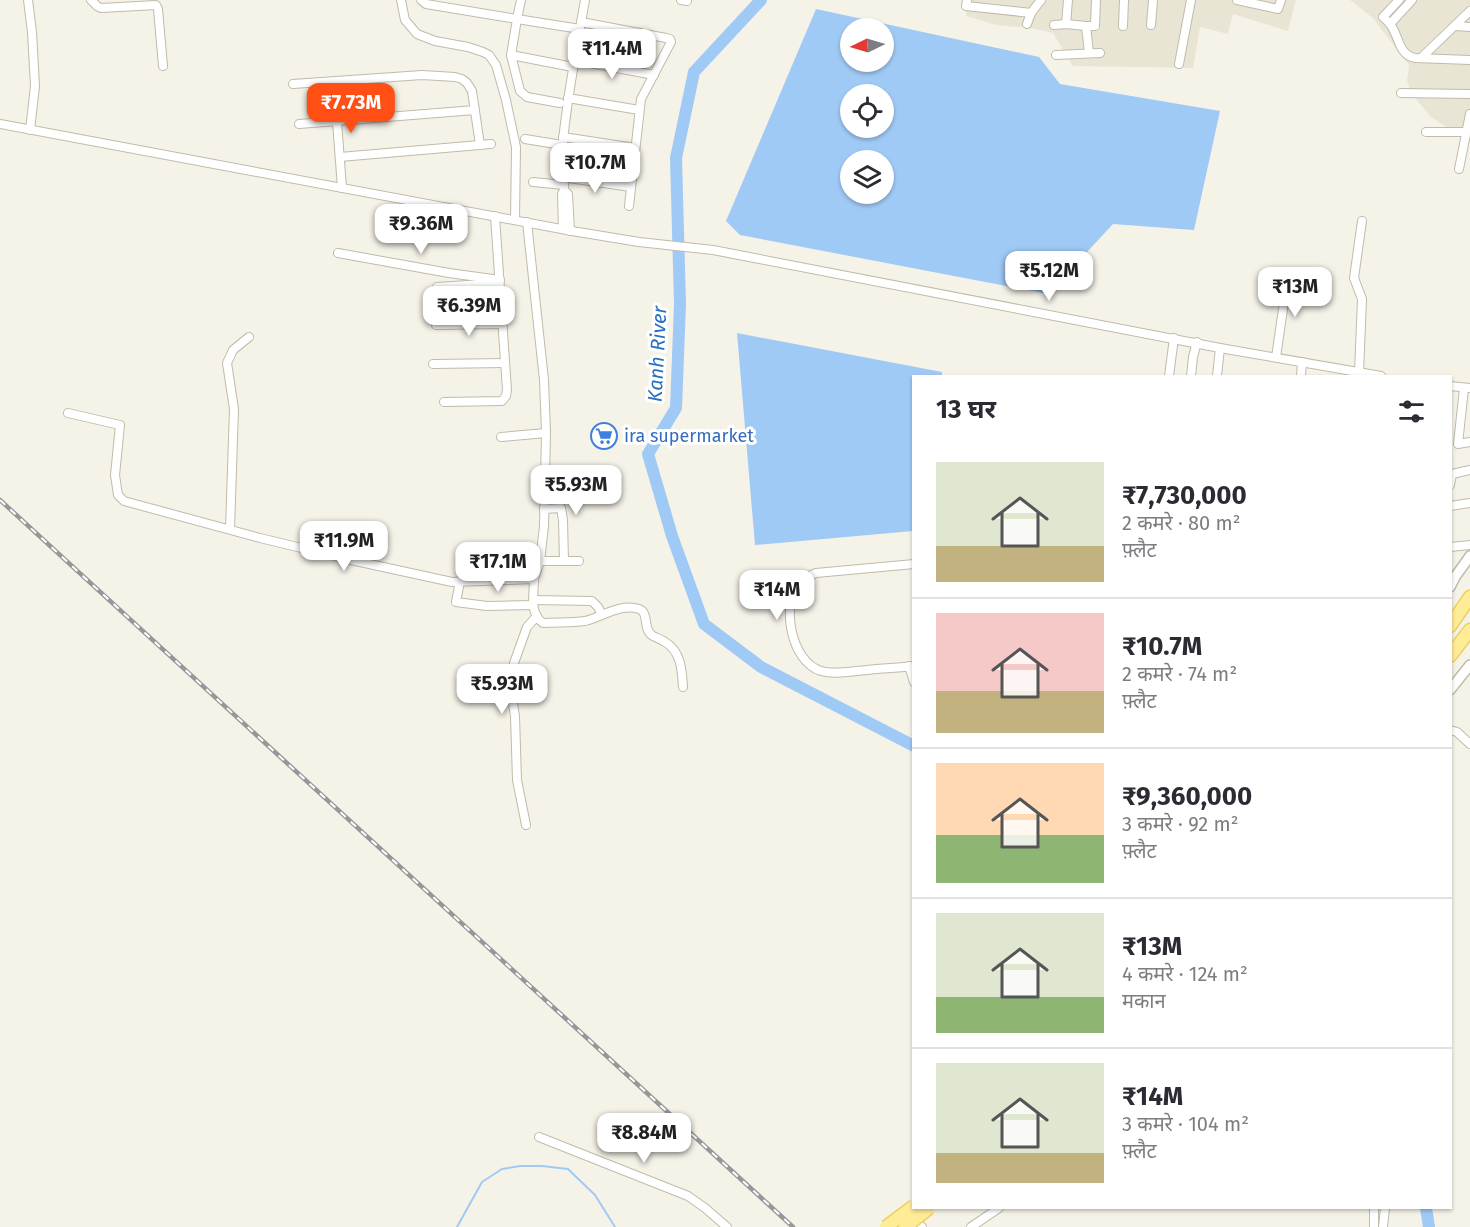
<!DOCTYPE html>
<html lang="hi">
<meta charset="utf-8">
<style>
:root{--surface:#fff;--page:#f7f7f7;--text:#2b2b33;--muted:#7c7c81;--line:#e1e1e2;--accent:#ff4f14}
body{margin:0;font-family:"Fira Sans","Noto Sans Devanagari",sans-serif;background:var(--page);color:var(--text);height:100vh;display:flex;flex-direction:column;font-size:22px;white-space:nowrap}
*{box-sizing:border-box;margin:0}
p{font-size:20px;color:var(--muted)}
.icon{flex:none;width:33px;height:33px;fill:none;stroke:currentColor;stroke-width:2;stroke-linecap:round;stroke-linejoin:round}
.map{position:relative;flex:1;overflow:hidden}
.side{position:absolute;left:912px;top:375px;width:540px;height:834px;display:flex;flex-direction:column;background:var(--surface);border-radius:0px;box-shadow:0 2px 4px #0004}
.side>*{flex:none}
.needle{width:39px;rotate:265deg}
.fabs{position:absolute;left:840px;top:18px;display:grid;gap:12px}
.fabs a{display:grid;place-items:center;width:54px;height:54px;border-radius:50%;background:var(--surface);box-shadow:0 2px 4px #0004;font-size:30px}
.price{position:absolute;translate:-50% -51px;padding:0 14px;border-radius:12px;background:#fff;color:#222;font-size:20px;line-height:39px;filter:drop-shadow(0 2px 3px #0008)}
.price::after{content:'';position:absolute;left:50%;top:36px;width:18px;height:14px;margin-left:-9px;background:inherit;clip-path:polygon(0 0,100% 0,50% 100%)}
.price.selected{background:var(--accent);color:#fff}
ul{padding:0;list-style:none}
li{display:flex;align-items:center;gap:18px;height:150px;padding:0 24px}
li+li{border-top:2px solid var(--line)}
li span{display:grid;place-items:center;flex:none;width:168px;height:120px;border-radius:0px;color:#555}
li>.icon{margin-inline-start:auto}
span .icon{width:72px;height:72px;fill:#fffc;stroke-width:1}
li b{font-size:26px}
h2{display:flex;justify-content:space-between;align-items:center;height:72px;padding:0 24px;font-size:26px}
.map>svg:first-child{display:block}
</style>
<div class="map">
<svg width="1470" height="1227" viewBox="0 0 1470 1227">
<rect width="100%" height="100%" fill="#f5f2e8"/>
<!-- residential -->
<g fill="#e9e5d5">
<path d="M966,0H1296L1288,31L1233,14L1228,34L1200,27L1193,68L1073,66L1053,33L1031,28L996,25L966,16Z"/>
<path d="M1350,0H1470V142L1431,117L1411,93L1407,80L1409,65L1373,18Z"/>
</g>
<!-- water -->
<g fill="#a0caf6" fill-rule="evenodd">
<path d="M816,9L1039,57L1060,84L1220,111L1194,230L1113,224L1048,294L740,235L726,221ZM850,28H884V62H850ZM850,94H884V128H850ZM850,160H884V194H850Z"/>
<path d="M737,333L942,372V376H914L913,531L755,545Z"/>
</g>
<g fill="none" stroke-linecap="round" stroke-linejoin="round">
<!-- stream -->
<path stroke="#a0caf6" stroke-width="2" d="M457,1227L482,1182L502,1169L520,1166H542L568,1169L595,1195L615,1227"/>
<!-- river -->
<g stroke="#a0caf6" stroke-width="12">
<path d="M761,0L694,72L676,158L680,304L676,408L648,454L672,536L704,624L761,667L914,746"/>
<path d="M1426,1208L1429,1227"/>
</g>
<defs>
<g id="minor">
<path d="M28,0L32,32L35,86L30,130"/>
<path d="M91,0L97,6L101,8L156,5L158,9L163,66"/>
<path d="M401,0L405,20L417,34L435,41L468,47L483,52L489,55L496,65L506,100L516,147L515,220"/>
<path d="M421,0L426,4L517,19L511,55L520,91L527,97L560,103"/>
<path d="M521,0L517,19L580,29"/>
<path d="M681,0L687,1"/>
<path d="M967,0L966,6L1031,13"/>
<path d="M1237,0L1278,9L1281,0"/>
<path d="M1399,0L1383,17C1385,19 1388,21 1390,24C1399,35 1398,55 1415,58L1470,60"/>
<path d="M581,22L666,38L670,39L671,42L641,99L629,206"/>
<path d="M1027,24L1031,13L1041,0"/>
<path d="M1066,24L1068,0"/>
<path d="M1390,24L1412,0"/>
<path d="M1054,25L1066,24L1086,26L1089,53"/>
<path d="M1151,25L1153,0"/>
<path d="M1086,26H1095L1096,0"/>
<path d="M1123,26L1124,0"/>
<path d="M1455,26L1470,27"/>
<path d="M511,55L573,67"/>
<path d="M1056,55L1100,53"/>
<path d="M1421,58L1470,11"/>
<path d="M574,60L654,75"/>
<path d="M1179,64L1191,0"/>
<path d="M334,82L342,188"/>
<path d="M293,84L422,75L455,77L462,79L467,83L472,91L480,145"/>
<path d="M1401,93L1470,94"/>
<path d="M568,98L639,110"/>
<path d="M0,124L572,231L639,242L713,250L1220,348L1381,376"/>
<path d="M299,124L475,110"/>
<path d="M1426,132H1467"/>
<path d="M563,137L635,148"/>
<path d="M525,139L562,145"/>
<path d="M340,157L491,144"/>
<path d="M1459,169L1470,114"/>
<path d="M562,177L631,187"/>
<path d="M533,182L564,185"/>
<path d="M564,190C559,159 564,131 568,101C573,67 579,34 585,0"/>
<path d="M563,229L562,194L564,190L568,194L570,231"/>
<path d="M338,253L449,273L500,280"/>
<path d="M437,287L498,283"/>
<path d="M436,325L502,324"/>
<path d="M1276,357L1288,275"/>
<path d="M433,364L505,363"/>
<path d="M1359,373L1362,299L1354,278L1362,221"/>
<path d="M1169,376L1174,338"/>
<path d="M1191,376L1193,357L1197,342"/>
<path d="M1217,376L1220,348"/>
<path d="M1301,376L1302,362"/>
<path d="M1450,386L1470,388"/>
<path d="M1464,388L1458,444L1470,442"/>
<path d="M444,402L502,401L506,396L507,390L495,216"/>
<path d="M68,413L120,425L115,475L118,495L124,501L260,538L351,560L452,582L534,579L540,561L544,526L546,433L544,380L527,222"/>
<path d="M501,437L546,433"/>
<path d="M1450,485L1452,474L1470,470"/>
<path d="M1450,506L1470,503"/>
<path d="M544,509L561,508L563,520L564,561"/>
<path d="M230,529L234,409L227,363L233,350L249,337"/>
<path d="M1450,547L1470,545"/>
<path d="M540,561H579"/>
<path d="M914,564L816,573C811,575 805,578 800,582C780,604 791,662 821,671C835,675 852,671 867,670C882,668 898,668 914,666"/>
<path d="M534,579C534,593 529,614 543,623C557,622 571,623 585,621C602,617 620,603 639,609C650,613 642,630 653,636C657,638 661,639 665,642C681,651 682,670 683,687"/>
<path d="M460,581L456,602L487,606L533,605"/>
<path d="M533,600L592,601L598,607L602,615"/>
<path d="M909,666L914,682"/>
<path d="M1450,730L1457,732L1470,744"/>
<path d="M526,825L517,780L515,716L510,685L514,663L527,627L537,616"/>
<path d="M539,1137L688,1196L705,1208L727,1227"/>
<path d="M912,1217L922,1227"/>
<path d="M971,1227L999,1208"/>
<path d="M1374,1227V1208"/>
<path d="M1383,1227L1385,1208"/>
</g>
<g id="tertiary">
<path d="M1450,587L1455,577L1470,556"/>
<path d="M1450,690L1470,665"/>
</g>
<g id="primary">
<path d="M1450,626L1470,597"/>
<path d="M1450,656L1470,630"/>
</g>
</defs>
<!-- minor casing -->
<use href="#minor" stroke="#c1bba9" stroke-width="10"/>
<!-- tertiary casing -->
<use href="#tertiary" stroke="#c1bba9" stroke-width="12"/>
<!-- primary casing -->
<use href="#primary" stroke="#edd05e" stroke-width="15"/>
<!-- minor -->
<use href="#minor" stroke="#fff" stroke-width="8"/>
<!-- tertiary -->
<use href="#tertiary" stroke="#fff" stroke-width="9"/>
<!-- primary -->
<use href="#primary" stroke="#ffec96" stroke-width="12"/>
<defs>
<path id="rail" d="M0,500L793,1227"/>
</defs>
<!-- rail casing -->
<use href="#rail" stroke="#979797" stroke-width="4.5"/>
<!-- rail -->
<use href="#rail" stroke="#fff" stroke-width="2" stroke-dasharray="7" stroke-linecap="butt"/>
<defs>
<g id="primary-bridge">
<path d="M886,1227L914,1206"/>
<path d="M905,1227L929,1208"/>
</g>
</defs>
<!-- primary-bridge casing -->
<use href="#primary-bridge" stroke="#edd05e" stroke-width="15" stroke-linecap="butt"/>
<!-- primary-bridge -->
<use href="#primary-bridge" stroke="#ffec96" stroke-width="12"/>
</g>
<!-- icons -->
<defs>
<symbol id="supermarket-ring" viewBox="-11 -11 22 22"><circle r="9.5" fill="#fff" stroke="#3f7fe0" stroke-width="1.5"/><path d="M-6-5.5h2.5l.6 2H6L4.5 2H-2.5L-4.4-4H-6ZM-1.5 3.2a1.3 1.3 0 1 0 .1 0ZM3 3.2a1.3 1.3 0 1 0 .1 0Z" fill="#3f7fe0"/></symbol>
</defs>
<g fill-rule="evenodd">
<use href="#supermarket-ring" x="589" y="421" width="30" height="30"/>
</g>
<g text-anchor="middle" stroke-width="6" stroke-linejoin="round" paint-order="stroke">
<!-- shop labels -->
<g font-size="18" fill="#366cbe" stroke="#fff" text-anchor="start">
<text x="624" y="442">ira supermarket</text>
</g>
<!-- water labels -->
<g font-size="20" font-style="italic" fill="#266ebe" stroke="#fff">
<text transform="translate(657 354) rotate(-87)" y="7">Kanh River</text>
</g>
</g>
</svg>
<div class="fabs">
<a><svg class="needle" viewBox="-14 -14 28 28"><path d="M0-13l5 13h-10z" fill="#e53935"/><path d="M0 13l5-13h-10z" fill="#7c7c81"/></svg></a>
<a><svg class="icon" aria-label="locate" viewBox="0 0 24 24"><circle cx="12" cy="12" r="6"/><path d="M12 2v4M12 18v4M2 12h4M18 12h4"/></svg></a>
<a><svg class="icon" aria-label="layers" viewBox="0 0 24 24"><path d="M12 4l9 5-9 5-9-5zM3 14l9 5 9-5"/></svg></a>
</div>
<b class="price" style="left:612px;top:80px">₹11.4M</b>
<b class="price selected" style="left:351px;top:134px">₹7.73M</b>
<b class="price" style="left:595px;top:194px">₹10.7M</b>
<b class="price" style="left:421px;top:255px">₹9.36M</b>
<b class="price" style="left:1049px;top:302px">₹5.12M</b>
<b class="price" style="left:1295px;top:318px">₹13M</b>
<b class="price" style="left:469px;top:337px">₹6.39M</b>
<b class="price" style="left:576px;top:516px">₹5.93M</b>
<b class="price" style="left:344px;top:572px">₹11.9M</b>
<b class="price" style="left:498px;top:593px">₹17.1M</b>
<b class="price" style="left:777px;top:621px">₹14M</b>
<b class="price" style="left:502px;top:715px">₹5.93M</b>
<b class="price" style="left:644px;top:1164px">₹8.84M</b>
<section class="side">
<h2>13 घर<svg class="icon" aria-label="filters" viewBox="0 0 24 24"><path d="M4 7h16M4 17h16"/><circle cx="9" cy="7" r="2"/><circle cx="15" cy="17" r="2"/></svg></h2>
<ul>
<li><span style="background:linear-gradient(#dfe7d0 70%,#c2b280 0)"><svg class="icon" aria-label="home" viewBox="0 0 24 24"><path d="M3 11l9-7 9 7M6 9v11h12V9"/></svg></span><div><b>₹7,730,000</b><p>2 कमरे · 80 m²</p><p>फ़्लैट</p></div></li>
<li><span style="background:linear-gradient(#f6c9c9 65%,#c2b280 0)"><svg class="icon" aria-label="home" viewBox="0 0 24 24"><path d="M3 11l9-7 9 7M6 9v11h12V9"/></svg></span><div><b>₹10.7M</b><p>2 कमरे · 74 m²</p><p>फ़्लैट</p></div></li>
<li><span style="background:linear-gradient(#ffd9b3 60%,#8fb573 0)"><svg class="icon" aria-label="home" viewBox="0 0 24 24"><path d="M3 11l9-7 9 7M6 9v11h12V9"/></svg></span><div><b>₹9,360,000</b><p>3 कमरे · 92 m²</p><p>फ़्लैट</p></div></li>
<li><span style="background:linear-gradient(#dfe7d0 70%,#8fb573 0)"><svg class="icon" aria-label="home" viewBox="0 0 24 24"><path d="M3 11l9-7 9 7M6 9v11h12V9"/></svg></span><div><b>₹13M</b><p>4 कमरे · 124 m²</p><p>मकान</p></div></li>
<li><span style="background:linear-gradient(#dfe7d0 75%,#c2b280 0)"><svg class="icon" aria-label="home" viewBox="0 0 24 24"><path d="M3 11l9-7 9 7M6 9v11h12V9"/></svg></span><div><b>₹14M</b><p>3 कमरे · 104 m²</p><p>फ़्लैट</p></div></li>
</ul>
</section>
</div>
